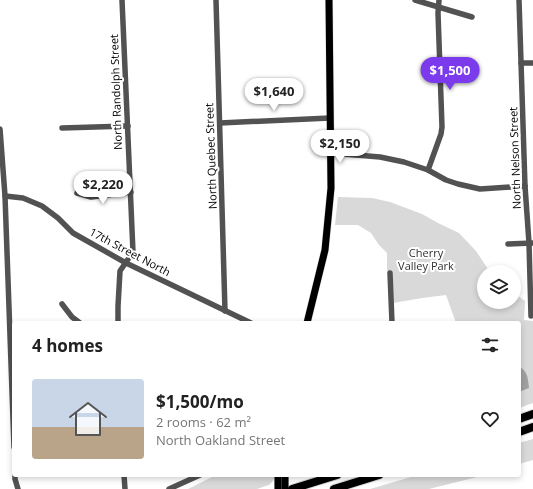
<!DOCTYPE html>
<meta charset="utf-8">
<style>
:root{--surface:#fff;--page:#f6f6f6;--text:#222;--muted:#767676;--accent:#7c3aed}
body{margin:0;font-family:"Open Sans",sans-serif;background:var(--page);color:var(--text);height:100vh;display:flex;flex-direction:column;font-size:15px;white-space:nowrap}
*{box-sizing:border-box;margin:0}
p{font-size:13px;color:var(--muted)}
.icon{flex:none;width:22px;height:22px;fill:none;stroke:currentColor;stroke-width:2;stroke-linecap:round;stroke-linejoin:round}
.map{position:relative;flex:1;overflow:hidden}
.side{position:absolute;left:12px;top:321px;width:509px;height:156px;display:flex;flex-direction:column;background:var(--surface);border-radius:4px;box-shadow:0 2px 6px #0003}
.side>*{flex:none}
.controls{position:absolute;left:477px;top:265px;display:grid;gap:8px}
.controls a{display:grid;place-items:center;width:44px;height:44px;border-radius:50%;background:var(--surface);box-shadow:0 2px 6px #0003;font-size:20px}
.price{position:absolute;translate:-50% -34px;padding:0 9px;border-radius:14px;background:#fff;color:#222;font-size:13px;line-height:26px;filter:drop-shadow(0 1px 2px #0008)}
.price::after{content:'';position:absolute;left:50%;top:24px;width:12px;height:9px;margin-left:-6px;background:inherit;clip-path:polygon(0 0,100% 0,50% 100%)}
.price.active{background:var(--accent);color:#fff}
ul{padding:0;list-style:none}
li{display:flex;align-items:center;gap:12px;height:100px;padding:0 20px}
li span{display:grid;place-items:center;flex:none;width:112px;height:80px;border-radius:4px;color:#555}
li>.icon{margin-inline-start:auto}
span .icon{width:48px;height:48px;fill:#fffc;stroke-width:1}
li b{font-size:17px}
h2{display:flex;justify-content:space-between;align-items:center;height:48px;padding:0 20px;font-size:17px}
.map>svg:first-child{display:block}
</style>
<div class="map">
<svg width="533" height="489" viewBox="0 0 533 489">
<rect width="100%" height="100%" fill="#fff"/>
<!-- green -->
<g fill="#d9d9d9">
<path d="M338,197L372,198L390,202L422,214L438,223L459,233L476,251L490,272H484V302H514V293L525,301L524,320L533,321V403L519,408V323H456L446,295L422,298L393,303L391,272L387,271V253L379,245L371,233L358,225H335Z"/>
<path d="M533,439V460L519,464V443Z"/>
<path d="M216,475H274V479L272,482L269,485L257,489H188Z"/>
<path d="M418,475H485L429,489H370Z"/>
</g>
<!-- water -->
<path fill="#a0a0a0" d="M520,367C528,372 528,379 529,388L519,392V368Z"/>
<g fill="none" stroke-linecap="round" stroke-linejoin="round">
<defs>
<g id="major">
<path d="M307,323L325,250L331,188L329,0"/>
<path d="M278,489V475"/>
<path d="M285,489V475"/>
</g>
<g id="highway">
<path d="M519,419L533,414"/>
<path d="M519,432L533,427"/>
<path d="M292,489L337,475"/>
<path d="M334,489L379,475"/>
</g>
</defs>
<!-- major casing -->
<use href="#major" stroke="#dbdbdb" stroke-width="8"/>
<!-- highway casing -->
<use href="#highway" stroke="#dbdbdb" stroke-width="10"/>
<!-- minor -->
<g stroke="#525252" stroke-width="5.5">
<path d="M216,0L225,311"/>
<path d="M415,0L472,17"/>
<path d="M519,0L525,186L529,243L531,316"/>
<path d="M521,63H533"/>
<path d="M220,123L330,118"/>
<path d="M62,128L128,126"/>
<path d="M0,129L5,196L14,447"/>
<path d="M331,153L380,157L404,162L428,170L446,180L458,184L480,189L525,186"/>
<path d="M428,170L441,134L442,127L438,13L439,0"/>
<path d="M77,193L91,197L131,192"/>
<path d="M5,196L23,198L42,206L58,218L73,233L126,263L251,323"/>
<path d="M508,244L533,243"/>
<path d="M390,273L392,323"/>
<path d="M62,304L72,317L80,323"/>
<path d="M118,323V306L120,271L133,252L122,0"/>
<path d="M15,475V479L18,489"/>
<path d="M124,475L125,489"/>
<path d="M169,489L200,475"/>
</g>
<!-- major -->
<use href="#major" stroke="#000" stroke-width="7"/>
<!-- highway -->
<use href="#highway" stroke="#000" stroke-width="8"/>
</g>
<g text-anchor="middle" stroke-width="4" stroke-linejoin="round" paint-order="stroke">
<!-- street labels -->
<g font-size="11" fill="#000" stroke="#fff">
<text transform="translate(116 92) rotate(-92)" y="4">North Randolph Street</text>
<text transform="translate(211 156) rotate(-92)" y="4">North Quebec Street</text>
<text transform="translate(515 158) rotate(-92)" y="4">North Nelson Street</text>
<text transform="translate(130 252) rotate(28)" y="4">17th Street North</text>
</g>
<!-- park labels -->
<g font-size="11" fill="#303030" stroke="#fff">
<text x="426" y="257">Cherry<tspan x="426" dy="13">Valley Park</tspan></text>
</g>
</g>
</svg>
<div class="controls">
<a><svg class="icon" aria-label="layers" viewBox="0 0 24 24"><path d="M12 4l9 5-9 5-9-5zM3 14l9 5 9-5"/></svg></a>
</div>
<b class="price active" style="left:450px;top:91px">$1,500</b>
<b class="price" style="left:274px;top:112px">$1,640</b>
<b class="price" style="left:340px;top:164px">$2,150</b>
<b class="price" style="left:103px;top:205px">$2,220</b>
<section class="side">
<h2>4 homes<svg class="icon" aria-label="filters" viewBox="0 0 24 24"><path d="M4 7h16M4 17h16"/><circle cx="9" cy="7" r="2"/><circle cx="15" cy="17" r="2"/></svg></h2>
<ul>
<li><span style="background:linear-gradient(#c9d6e8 60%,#b9a48a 0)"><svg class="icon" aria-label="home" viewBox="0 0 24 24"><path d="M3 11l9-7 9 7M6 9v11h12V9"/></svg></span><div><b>$1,500/mo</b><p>2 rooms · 62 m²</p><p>North Oakland Street</p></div><svg class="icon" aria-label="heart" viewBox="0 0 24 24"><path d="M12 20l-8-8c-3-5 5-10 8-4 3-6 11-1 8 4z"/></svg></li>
</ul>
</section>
</div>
